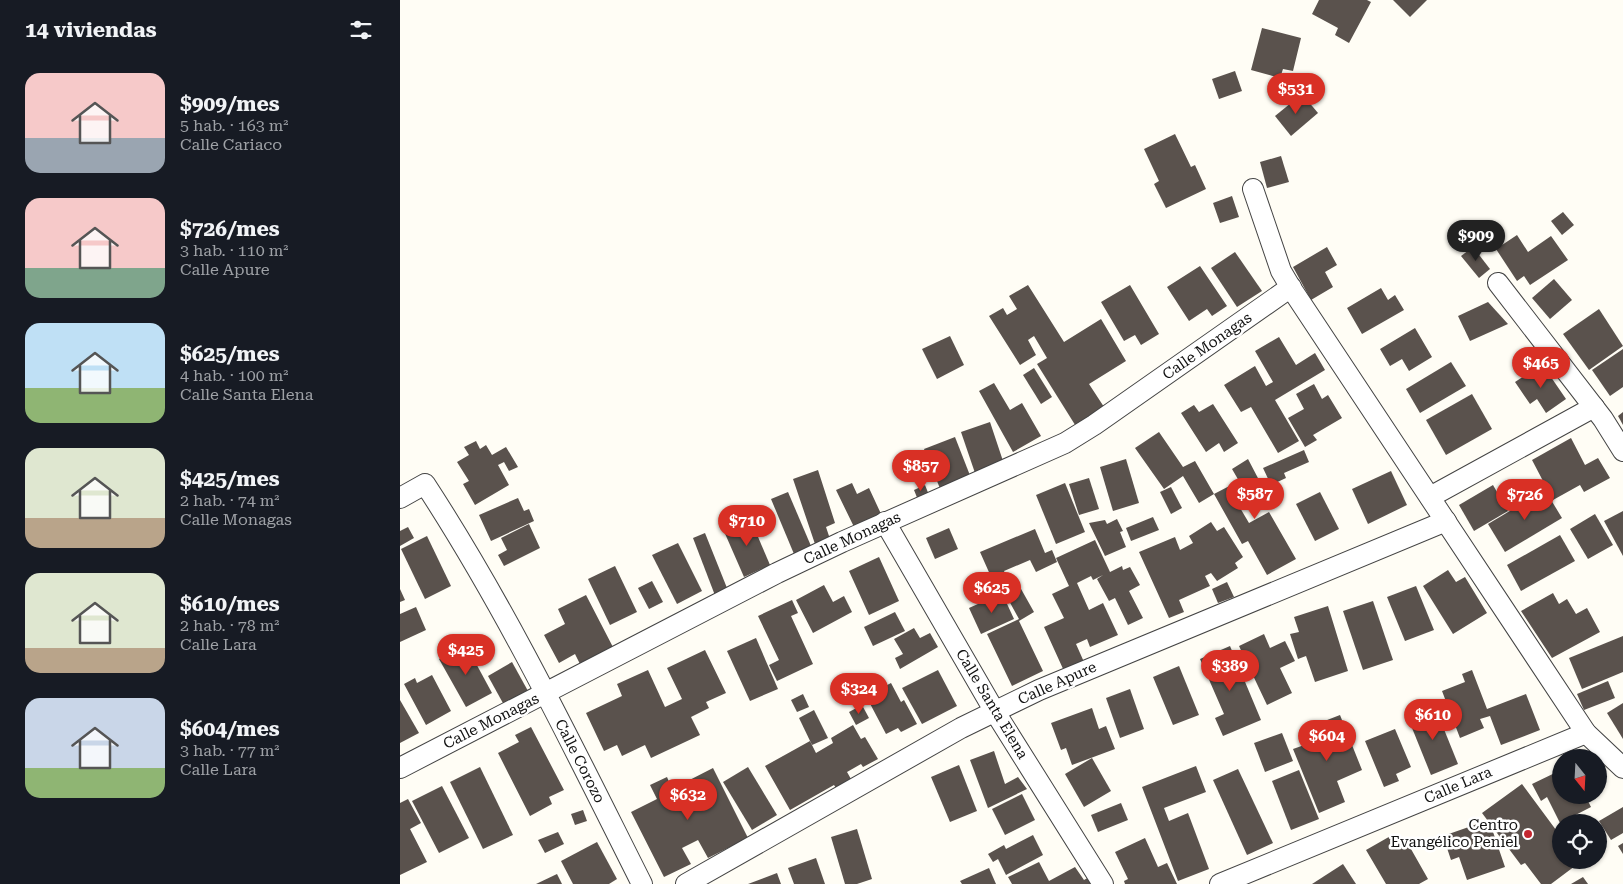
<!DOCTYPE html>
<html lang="es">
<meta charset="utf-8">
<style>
:root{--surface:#171b24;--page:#20242c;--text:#f1f3f6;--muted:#9ea1a6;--accent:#d93025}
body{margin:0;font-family:"Roboto Serif",serif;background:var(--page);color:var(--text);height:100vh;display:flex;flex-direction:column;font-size:19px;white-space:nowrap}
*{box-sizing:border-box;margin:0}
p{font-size:16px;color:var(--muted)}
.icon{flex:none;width:28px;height:28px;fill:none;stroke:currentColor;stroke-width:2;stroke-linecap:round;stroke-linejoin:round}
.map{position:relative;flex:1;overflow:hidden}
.panel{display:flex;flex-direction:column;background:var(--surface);width:400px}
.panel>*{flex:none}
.needle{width:32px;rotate:162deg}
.buttons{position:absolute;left:1152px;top:749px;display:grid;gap:10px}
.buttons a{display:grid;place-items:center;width:55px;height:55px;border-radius:50%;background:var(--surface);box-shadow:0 1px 4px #0004;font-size:25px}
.price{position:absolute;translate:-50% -42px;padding:0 11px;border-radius:18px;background:var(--accent);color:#fff;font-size:16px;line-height:32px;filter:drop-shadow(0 1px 2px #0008)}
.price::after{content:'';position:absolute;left:50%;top:30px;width:15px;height:11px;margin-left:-8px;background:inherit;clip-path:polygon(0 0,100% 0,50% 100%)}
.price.selected{background:#222;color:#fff}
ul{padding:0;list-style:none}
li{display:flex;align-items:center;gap:15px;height:125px;padding:0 25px}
li span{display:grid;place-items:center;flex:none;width:140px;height:100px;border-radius:15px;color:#555}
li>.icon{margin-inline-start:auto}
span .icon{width:60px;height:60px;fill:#fffc;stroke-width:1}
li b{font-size:21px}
h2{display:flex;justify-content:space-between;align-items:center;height:60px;padding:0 25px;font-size:21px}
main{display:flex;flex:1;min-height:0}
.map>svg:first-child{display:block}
</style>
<main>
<section class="panel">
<h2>14 viviendas<svg class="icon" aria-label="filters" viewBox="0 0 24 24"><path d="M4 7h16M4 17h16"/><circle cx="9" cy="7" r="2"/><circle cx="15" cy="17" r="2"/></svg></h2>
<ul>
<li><span style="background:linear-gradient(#f6c9c9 65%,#9aa5b1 0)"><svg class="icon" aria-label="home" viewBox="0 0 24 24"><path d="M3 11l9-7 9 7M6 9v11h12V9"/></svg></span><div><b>$909/mes</b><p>5 hab. · 163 m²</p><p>Calle Cariaco</p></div></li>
<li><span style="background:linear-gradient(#f6c9c9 70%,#7fa58c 0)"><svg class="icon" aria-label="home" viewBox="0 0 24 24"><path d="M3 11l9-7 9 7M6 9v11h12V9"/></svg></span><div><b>$726/mes</b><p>3 hab. · 110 m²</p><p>Calle Apure</p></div></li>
<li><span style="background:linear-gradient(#bfe0f5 65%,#8fb573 0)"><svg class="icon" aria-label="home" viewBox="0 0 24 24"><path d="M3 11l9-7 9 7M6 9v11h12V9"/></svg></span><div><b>$625/mes</b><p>4 hab. · 100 m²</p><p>Calle Santa Elena</p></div></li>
<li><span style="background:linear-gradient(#dfe7d0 70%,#b9a48a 0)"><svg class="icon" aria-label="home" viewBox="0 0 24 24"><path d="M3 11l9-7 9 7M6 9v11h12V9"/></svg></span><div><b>$425/mes</b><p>2 hab. · 74 m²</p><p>Calle Monagas</p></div></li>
<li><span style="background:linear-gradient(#dfe7d0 75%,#b9a48a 0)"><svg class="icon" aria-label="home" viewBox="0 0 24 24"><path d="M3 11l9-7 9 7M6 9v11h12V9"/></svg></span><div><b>$610/mes</b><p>2 hab. · 78 m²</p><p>Calle Lara</p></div></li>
<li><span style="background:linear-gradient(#c9d6e8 70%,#8fb573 0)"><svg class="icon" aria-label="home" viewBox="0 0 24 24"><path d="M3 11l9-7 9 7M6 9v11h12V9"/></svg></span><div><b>$604/mes</b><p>3 hab. · 77 m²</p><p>Calle Lara</p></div></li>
</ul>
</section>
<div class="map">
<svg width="1223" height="884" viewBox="0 0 1223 884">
<rect width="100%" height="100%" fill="#fffdf5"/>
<!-- building -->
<g fill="#5a524d">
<path d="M919,0H967L971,2L949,43L935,35L938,28L912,14Z"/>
<path d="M993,0H1027L1010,17Z"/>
<path d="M862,28L901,38L893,71L883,69L880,78L851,70Z"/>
<path d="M835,71L842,91L819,99L812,79Z"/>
<path d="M902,94L918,113L891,136L875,116Z"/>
<path d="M775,134L791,167L795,165L806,189L766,208L754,184L759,181L744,149Z"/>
<path d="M881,156L889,182L867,188L860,162Z"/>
<path d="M832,196L839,217L820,223L813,203Z"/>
<path d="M1163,212L1174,225L1162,235L1151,221Z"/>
<path d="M1117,235L1128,252L1151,236L1168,260L1130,285L1124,276L1117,281L1096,249Z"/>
<path d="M927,247L937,265L925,272L933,287L911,300L893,267Z"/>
<path d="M1073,247L1090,269L1079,278L1061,256Z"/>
<path d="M835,252L862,291L837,307L811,268Z"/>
<path d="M800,266L827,306L812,316L807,309L789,321L767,287Z"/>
<path d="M1154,279L1172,300L1150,319L1132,298Z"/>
<path d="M628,285L664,342L701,319L726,361L689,384L706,410L677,428L637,364L647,358L634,336L628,340L636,355L620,365L589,316L603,308L607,315L617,309L609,296Z"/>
<path d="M730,285L759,334L741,345L735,335L724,341L701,302Z"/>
<path d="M981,288L988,300L995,295L1004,310L962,334L947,308Z"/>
<path d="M1088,302L1108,324L1070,341L1058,316Z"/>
<path d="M1199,309L1223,346L1189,370L1163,334Z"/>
<path d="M1015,328L1032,357L1009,371L1002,359L990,366L980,349Z"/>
<path d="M550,336L564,365L537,379L522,349Z"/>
<path d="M879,337L896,365L915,353L925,370L875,400L899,441L878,453L851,407L841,412L824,385L855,366L866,386L873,382L855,351Z"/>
<path d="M1223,349V387L1210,396L1192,370Z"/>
<path d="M1051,362L1066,386L1020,413L1006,389Z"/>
<path d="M1142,364L1166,399L1146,413L1137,399L1130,404L1115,382Z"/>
<path d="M634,368L652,397L641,404L623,375Z"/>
<path d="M594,383L610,410L622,403L641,436L613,452L579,391Z"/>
<path d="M914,384L922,399L928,395L942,418L913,435L917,440L905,447L888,418L904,409L896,394Z"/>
<path d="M1072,394L1092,429L1046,455L1026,420Z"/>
<path d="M813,404L838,443L824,452L819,443L806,452L781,413L794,405L799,412Z"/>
<path d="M1223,412V425L1218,416Z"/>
<path d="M590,422L604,464L575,473L561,432Z"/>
<path d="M759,432L783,467L795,461L814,494L799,503L783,476L764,489L735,448Z"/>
<path d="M555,437L571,478L541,491L524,449Z"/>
<path d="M1171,438L1185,465L1198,458L1210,478L1184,492L1180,485L1153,500L1132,460Z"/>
<path d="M76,441L80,449L86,445L92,455L106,447L118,467L109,471L104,462L98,465L109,485L75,505L63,484L69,481L57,462L69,455L64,447Z"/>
<path d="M904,450L909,462L884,473L886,478L871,485L863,468Z"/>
<path d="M726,459L739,503L713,511L700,467Z"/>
<path d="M848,459L871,503L859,510L850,494L836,501L849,523L869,512L896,559L867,575L848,541L842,544L814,494L839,481L832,469Z"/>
<path d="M418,470L435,523L426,527L430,539L415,544L393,479Z"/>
<path d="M991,471L1007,505L968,524L952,489Z"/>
<path d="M689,478L699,509L679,515L669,484Z"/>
<path d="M452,483L457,494L469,488L482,516L455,529L436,490Z"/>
<path d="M665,483L685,532L656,544L636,495Z"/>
<path d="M525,485L529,495L518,500L514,490Z"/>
<path d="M1093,485L1108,511L1074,531L1059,505Z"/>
<path d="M771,487L782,508L771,514L760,492Z"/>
<path d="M1145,490L1162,518L1105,552L1088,524Z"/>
<path d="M388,492L411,546L394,554L371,499Z"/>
<path d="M920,492L939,529L915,541L896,504Z"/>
<path d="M118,498L124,511L129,509L134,521L91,541L79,515Z"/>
<path d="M1223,511V556L1204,521Z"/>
<path d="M1195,514L1213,545L1188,559L1170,529Z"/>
<path d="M753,517L759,530L731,541L726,528Z"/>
<path d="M350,518L370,565L344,577L323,529Z"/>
<path d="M717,519L723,531L720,532L726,547L705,556L689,523L705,520L707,524Z"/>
<path d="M811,522L817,531L824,527L843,557L835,563L838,568L817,581L811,573L805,576L810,586L779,600L784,612L769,618L739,552L775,537L780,550L793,543L789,536Z"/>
<path d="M129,524L140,548L104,566L98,555L107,550L101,538Z"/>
<path d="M8,527L14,538L0,546V531Z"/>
<path d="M549,528L558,549L535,559L526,538Z"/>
<path d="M635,529L645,553L652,550L657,562L636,572L630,560L604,571L609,582L596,588L580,552Z"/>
<path d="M305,533L329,593L316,598L293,538Z"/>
<path d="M1160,535L1175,561L1121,591L1107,565Z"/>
<path d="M27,536L51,586L25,599L1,549Z"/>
<path d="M695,540L710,572L722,566L723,570L730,567L740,585L729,591L743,618L728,625L715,598L709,601L697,579L703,575L693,580L691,576L677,583L689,610L703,603L718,635L690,647L687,639L676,644L684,662L664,671L644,627L664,618L652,594L669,586L656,558Z"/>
<path d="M278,543L302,591L277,604L252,555Z"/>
<path d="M479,557L499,601L469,615L449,571Z"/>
<path d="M215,566L237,612L210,625L188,579Z"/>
<path d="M1048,570L1056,582L1065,577L1087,613L1053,634L1023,586Z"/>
<path d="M616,580L634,612L619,621L643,671L612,686L587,634L619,619L602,588Z"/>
<path d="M252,581L263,602L249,609L238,588Z"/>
<path d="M827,582L834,597L818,603L812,589Z"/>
<path d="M424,585L433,602L444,596L452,612L413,633L396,600Z"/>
<path d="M1016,586L1034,630L1005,641L987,597Z"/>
<path d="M0,589L5,600L0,602Z"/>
<path d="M602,593L614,619L581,634L569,608Z"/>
<path d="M1153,593L1159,604L1167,599L1176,614L1187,608L1200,632L1152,658L1121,611Z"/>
<path d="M186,595L215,651L182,668L175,654L159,663L144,635L165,624L158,609Z"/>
<path d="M392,600L398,613L391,616L413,664L377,681L369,665L379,660L358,616Z"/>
<path d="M973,601L993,660L963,670L943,611Z"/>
<path d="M928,606L948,671L915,682L906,656L898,659L890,634L899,632L894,617Z"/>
<path d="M16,607L26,630L0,642V614Z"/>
<path d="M495,612L505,631L473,646L464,627Z"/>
<path d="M514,628L520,638L530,633L538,647L500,669L495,658L503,654L494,639Z"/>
<path d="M864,634L870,648L885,641L895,661L880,668L892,693L867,705L839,646Z"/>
<path d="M1223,636V672L1182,689L1169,658Z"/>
<path d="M356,638L378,689L350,701L327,651Z"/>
<path d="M66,645L92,693L66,707L39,659Z"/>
<path d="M830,646L861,720L823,736L815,718L824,714L800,659Z"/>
<path d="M305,650L326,693L306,702L309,708L291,717L300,735L251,758L245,745L222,756L217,745L204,751L186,713L222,696L217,684L248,670L265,707L282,699L267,668Z"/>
<path d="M112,662L128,691L104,705L88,676Z"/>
<path d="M779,666L799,715L773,725L753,677Z"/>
<path d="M538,670L557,706L522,724L502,688Z"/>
<path d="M1072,670L1087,709L1126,694L1140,730L1101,745L1090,716L1080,719L1084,728L1060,738L1042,691L1065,682L1062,674Z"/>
<path d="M32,675L51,711L26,725L4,684L15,678L17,683Z"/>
<path d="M1208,681L1215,698L1184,710L1177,694Z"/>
<path d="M491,683L501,702L504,700L517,724L501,732L498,728L486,734L466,696Z"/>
<path d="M730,689L744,729L720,738L706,698Z"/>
<path d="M403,694L409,707L397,712L391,700Z"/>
<path d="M0,700L19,733L0,743Z"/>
<path d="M1223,703V739L1207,713Z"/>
<path d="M462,705L469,718L456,725L449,712Z"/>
<path d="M1035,707L1058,764L1031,775L1008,718Z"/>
<path d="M692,708L699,729L706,726L715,749L672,765L666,748L661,750L651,723Z"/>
<path d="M414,710L428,738L412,745L399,718Z"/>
<path d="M940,715L962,770L937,781L945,802L919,813L893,749L910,743L904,729Z"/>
<path d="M453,725L461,739L465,737L478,759L463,767L461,764L447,772L451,779L436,788L434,785L390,810L365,766L410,741L416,753L433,743L431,738Z"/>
<path d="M131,727L164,790L149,797L152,804L130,816L98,753L119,742L115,735Z"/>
<path d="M995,729L1011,767L996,774L999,781L984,787L965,741Z"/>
<path d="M882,733L893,761L865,772L854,743Z"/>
<path d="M594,751L605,784L618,777L627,789L588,808L570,760Z"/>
<path d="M692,758L711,791L684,807L665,774Z"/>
<path d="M559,765L577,811L550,822L531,777Z"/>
<path d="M796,766L806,792L764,808L769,821L788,813L809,869L778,881L742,787Z"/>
<path d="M80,767L113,835L83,849L50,782Z"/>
<path d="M348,767L377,815L352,830L323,782Z"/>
<path d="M313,768L348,838L308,858L298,840L282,848L291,864L264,877L231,812L257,799L250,785L267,777L272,789Z"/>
<path d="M838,769L873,843L847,855L813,780Z"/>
<path d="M899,770L919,819L891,830L872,781Z"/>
<path d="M1161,770V795H1185L1191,807L1160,823L1147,797L1141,801L1132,784Z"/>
<path d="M1122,784L1159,834L1161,832V860H1183L1151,884H1141L1125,863L1121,865L1082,813Z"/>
<path d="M42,786L69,838L39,853L12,801Z"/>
<path d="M622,794L635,820L605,835L592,809Z"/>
<path d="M8,799L21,823L10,829L27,862L0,875V803Z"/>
<path d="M721,803L728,820L698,832L691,815Z"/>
<path d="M1223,807V833L1211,840L1199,821Z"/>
<path d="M183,810L187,821L175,825L171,814Z"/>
<path d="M1083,822L1086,831L1092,829L1105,867L1067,880L1059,857L1051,860L1043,836Z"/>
<path d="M457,829L472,879L457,884H445L431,837Z"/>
<path d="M158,832L164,844L145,853L138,840Z"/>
<path d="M994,834L1000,846L1007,842L1028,879L1019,884H986L966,850Z"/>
<path d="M633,835L643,855L606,875L598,859L593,862L588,854L604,845L606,849Z"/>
<path d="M745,838L758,867L767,863L777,884H725L724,881L728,879L715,852Z"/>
<path d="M197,842L217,879L209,884H173L161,861Z"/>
<path d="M1223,843V854L1218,846Z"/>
<path d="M416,858L425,884H394L388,868Z"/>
<path d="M639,862L649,881L675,867L684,880L691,876L697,884H612L608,877Z"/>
<path d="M943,864L956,884H912Z"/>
<path d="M589,868L596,884H562L560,881Z"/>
<path d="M377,873L381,884H348Z"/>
<path d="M157,874L162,884H136Z"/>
<path d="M1183,877L1188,884H1171Z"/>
</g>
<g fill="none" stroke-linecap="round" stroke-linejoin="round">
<defs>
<g id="minor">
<path d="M853,189L881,271L891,288L1186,733L1223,768"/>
<path d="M1098,283L1203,419L1223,451"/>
<path d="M1030,497L1194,407"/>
<path d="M0,498L25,484C108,611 174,749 242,884"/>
<path d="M485,522L595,712L703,884"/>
<path d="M0,768L377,573L442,542L665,443L694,425L891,287"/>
<path d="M286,884L561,728L639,690L1046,521"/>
<path d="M820,884L1186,733"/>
</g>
</defs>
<!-- minor casing -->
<use href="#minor" stroke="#444" stroke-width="22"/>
<!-- minor -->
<use href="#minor" stroke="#fff" stroke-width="20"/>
</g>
<!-- markers -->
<circle fill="#c4262e" stroke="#fff" stroke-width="2" cx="1128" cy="834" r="5"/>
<g text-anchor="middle" stroke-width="5" stroke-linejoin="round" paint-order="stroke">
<!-- street labels -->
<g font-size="15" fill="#111" stroke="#fff">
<text transform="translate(807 346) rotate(-35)" y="5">Calle Monagas</text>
<text transform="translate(452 538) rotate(-25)" y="5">Calle Monagas</text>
<text transform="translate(657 683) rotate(-24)" y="5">Calle Apure</text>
<text transform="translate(592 704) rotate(59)" y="5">Calle Santa Elena</text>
<text transform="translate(91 721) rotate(-27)" y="5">Calle Monagas</text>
<text transform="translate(180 761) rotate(63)" y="5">Calle Corozo</text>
<text transform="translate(1058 785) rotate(-23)" y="5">Calle Lara</text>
</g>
<!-- poi labels -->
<g font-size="15" fill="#111" stroke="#fff" text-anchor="end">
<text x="1118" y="830">Centro<tspan x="1118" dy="17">Evangélico Peniel</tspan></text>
</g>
</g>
</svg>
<div class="buttons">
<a><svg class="needle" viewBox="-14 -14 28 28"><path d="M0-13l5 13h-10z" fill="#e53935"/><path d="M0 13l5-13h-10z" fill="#9ea1a6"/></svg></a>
<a><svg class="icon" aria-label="locate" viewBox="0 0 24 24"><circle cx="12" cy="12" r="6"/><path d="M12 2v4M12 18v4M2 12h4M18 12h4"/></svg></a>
</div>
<b class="price" style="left:896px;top:115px">$531</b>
<b class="price selected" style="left:1076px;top:262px">$909</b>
<b class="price" style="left:1141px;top:389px">$465</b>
<b class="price" style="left:521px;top:492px">$857</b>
<b class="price" style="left:855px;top:520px">$587</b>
<b class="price" style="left:1125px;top:521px">$726</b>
<b class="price" style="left:347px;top:547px">$710</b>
<b class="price" style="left:592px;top:614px">$625</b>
<b class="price" style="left:66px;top:676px">$425</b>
<b class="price" style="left:830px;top:692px">$389</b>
<b class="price" style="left:459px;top:715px">$324</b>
<b class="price" style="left:1033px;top:741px">$610</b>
<b class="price" style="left:927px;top:762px">$604</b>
<b class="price" style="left:288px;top:821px">$632</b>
</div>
</main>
